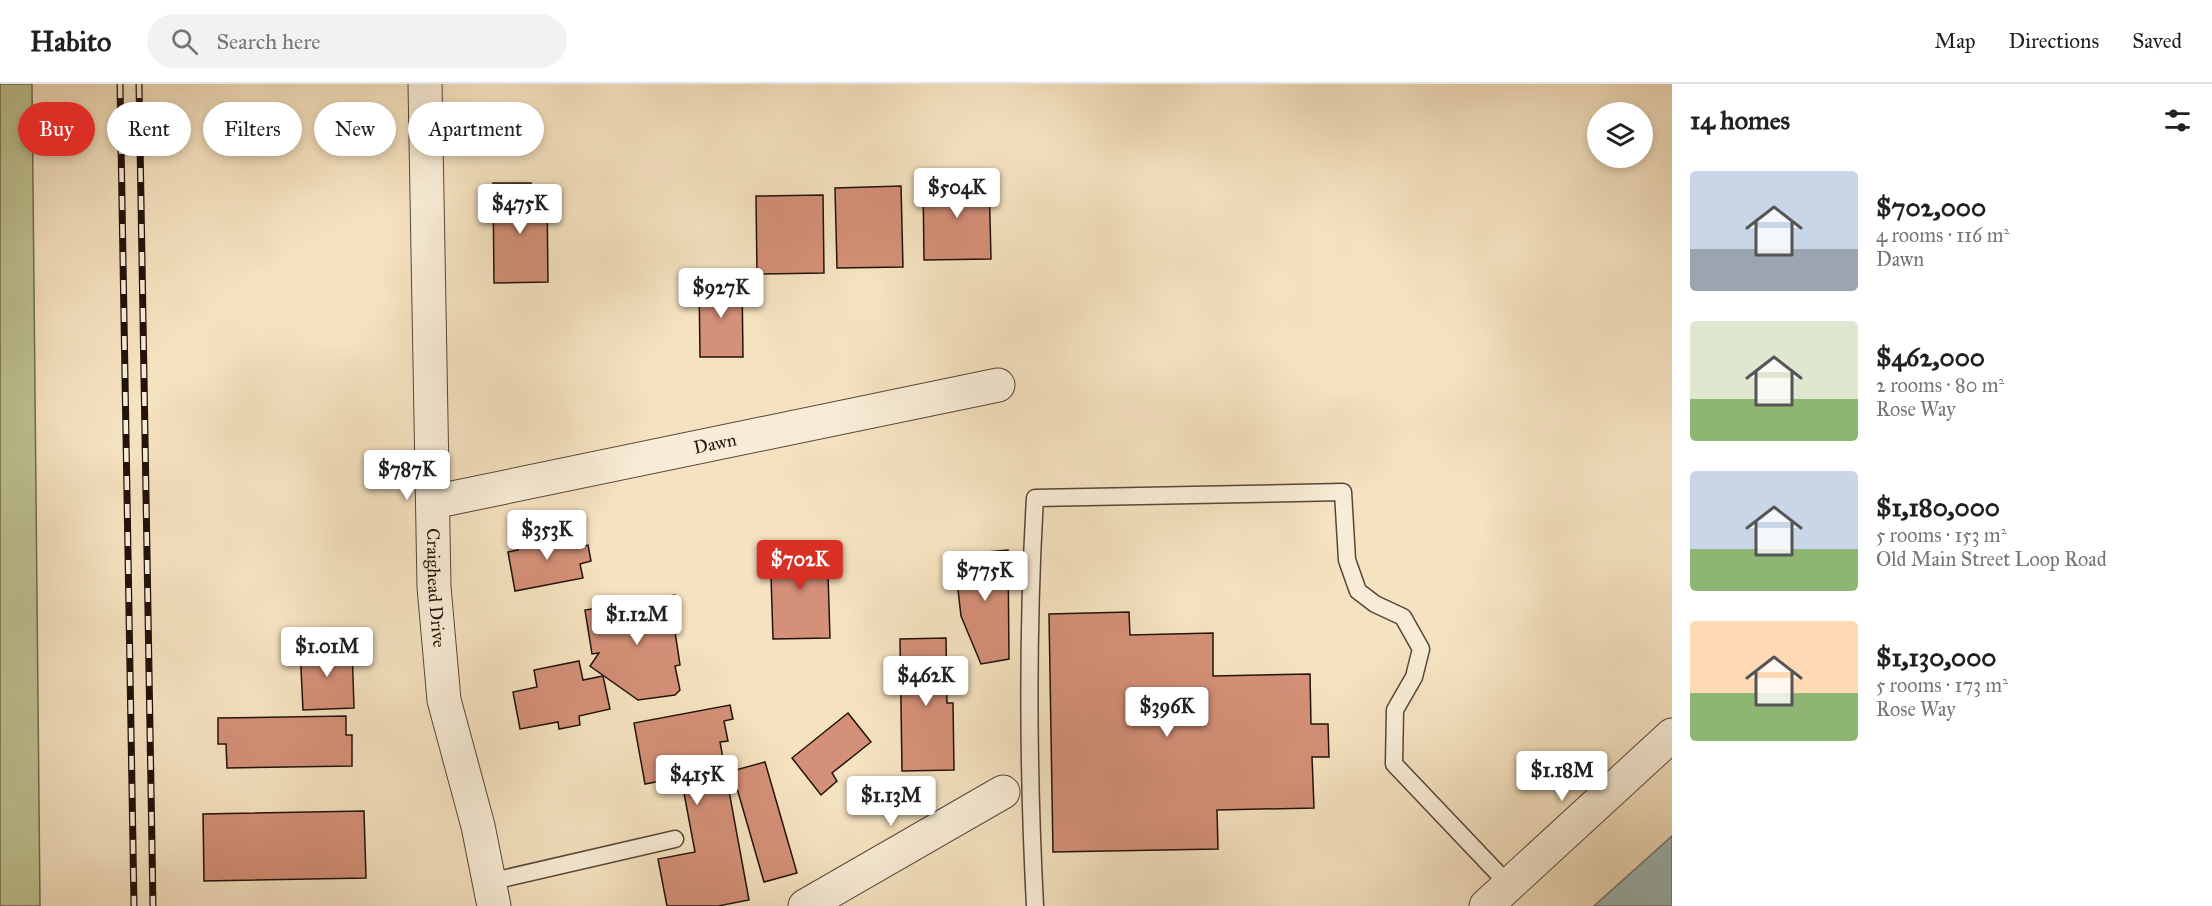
<!DOCTYPE html>
<meta charset="utf-8">
<style>
:root{--surface:#fff;--page:#f2f2f2;--text:#202124;--muted:#757577;--line:#e0e0e0;--accent:#d93025}
body{margin:0;font-family:"IM FELL Great Primer",serif;background:var(--page);color:var(--text);height:100vh;display:flex;flex-direction:column;font-size:22px;white-space:nowrap}
*{box-sizing:border-box;margin:0}
p{font-size:20px;color:var(--muted)}
.icon{flex:none;width:33px;height:33px;fill:none;stroke:currentColor;stroke-width:2;stroke-linecap:round;stroke-linejoin:round}
.map{position:relative;flex:1;overflow:hidden}
.details{display:flex;flex-direction:column;background:var(--surface);width:540px}
.details>*{flex:none}
.banner{position:absolute;left:18px;top:18px;width:570px;height:54px;display:flex;gap:12px}
.controls{position:absolute;left:1587px;top:18px;display:grid;gap:12px}
.controls a{display:grid;place-items:center;width:66px;height:66px;border-radius:50%;background:var(--surface);box-shadow:0 3px 9px #0003;font-size:30px}
.price{position:absolute;translate:-50% -51px;padding:0 14px;border-radius:6px;background:#fff;color:#222;font-size:20px;line-height:39px;filter:drop-shadow(0 2px 3px #0008)}
.price::after{content:'';position:absolute;left:50%;top:36px;width:18px;height:14px;margin-left:-9px;background:inherit;clip-path:polygon(0 0,100% 0,50% 100%)}
.price.selected{background:var(--accent);color:#fff}
ul{padding:0;list-style:none}
li{display:flex;align-items:center;gap:18px;height:150px;padding:0 18px}
li span{display:grid;place-items:center;flex:none;width:168px;height:120px;border-radius:6px;color:#555}
li>.icon{margin-inline-start:auto}
span .icon{width:72px;height:72px;fill:#fffc;stroke-width:1}
li b{font-size:26px}
h2{display:flex;justify-content:space-between;align-items:center;height:72px;padding:0 18px;font-size:26px}
.pill{padding:0 21px;border-radius:27px;background:var(--surface);box-shadow:0 3px 9px #0003;font-size:21px;line-height:54px}
.pill.selected{background:var(--accent);color:#fff}
header{display:flex;align-items:center;gap:36px;box-sizing:border-box;height:84px;padding:0 30px;background:var(--surface);border-bottom:2px solid var(--line)}
header strong{font-size:28px}
nav{display:flex;gap:33px;margin-inline-start:auto;font-size:21px}
.search{width:420px;height:54px;background:var(--page);display:flex;align-items:center;gap:15px;box-sizing:border-box;padding:0 21px;border-radius:33px;color:var(--muted);font-size:22px}
main{display:flex;flex:1;min-height:0}
.map>svg:first-child{display:block}
</style>
<header>
<strong>Habito</strong>
<div class="search"><svg class="icon" aria-label="search" viewBox="0 0 24 24"><circle cx="10" cy="10" r="6"/><path d="M15 15l6 6"/></svg>Search here</div>
<nav><a>Map</a><a>Directions</a><a>Saved</a></nav>
</header>
<main>
<div class="map">
<svg width="1672" height="822" viewBox="0 0 1672 822">
<rect width="100%" height="100%" fill="#f5e2c0"/>
<filter id="stains"><feTurbulence type="fractalNoise" baseFrequency=".00333" numOctaves="4"/><feColorMatrix values="0 0 0 0 .2 0 0 0 0 .09 0 0 0 0 .02 0 0 0 .5 -.17"/></filter>
<radialGradient id="worn" r=".72"><stop offset=".6" stop-color="#630" stop-opacity="0"/><stop offset="1" stop-color="#630" stop-opacity=".3"/></radialGradient>
<!-- green -->
<path fill="#bec391" stroke="#706a4e" stroke-width="1.5" d="M0,0H32L40,822H0Z"/>
<!-- water -->
<path fill="#9ebcb9" stroke="#6c7873" stroke-width="1.5" d="M1672,752V822H1594Z"/>
<!-- building -->
<g fill="#d49078" stroke="#22120b" stroke-width="1.5">
<path d="M989,94L991,175L924,176L923,96Z"/>
<path d="M493,99H531V113H547L548,198L494,199Z"/>
<path d="M901,102L903,183L837,184L835,104Z"/>
<path d="M823,111L824,189L757,190L756,112Z"/>
<path d="M742,196L743,273H700L699,197Z"/>
<path d="M574,449L577,463L588,461L591,477L580,480L583,494L515,507L508,468L518,466L516,456L542,451L544,456Z"/>
<path d="M827,458L830,554L773,555L770,460Z"/>
<path d="M1008,466L1009,575L981,580L961,532L954,471Z"/>
<path d="M675,511L680,540L674,541L680,581L675,582L680,606L675,611L638,616L590,582L599,569L592,570L585,526Z"/>
<path d="M1129,528L1130,551L1213,549V592L1310,590L1311,640H1328L1329,673H1312L1314,724L1217,726L1218,765L1053,768L1049,530Z"/>
<path d="M946,554L947,619H953L954,686L902,687L900,555Z"/>
<path d="M352,561L354,624L303,626L300,564Z"/>
<path d="M579,577L583,596L603,592L610,625L579,632L580,641L559,645L558,638L520,645L513,608L537,603L534,586Z"/>
<path d="M730,621L733,635L724,637L728,657L720,658L749,816L718,822H667L658,775L695,768L681,693L645,700L634,639Z"/>
<path d="M848,629L871,658L832,689L837,697L821,711L792,674Z"/>
<path d="M346,632V651H352V682L227,684L226,660H218V634Z"/>
<path d="M765,678L797,789L764,798L732,687Z"/>
<path d="M364,727L366,794L204,797L203,730Z"/>
</g>
<g fill="none" stroke-linecap="round" stroke-linejoin="round">
<defs>
<g id="lane">
<path d="M489,798L675,755"/>
<path d="M1035,822C1028,686 1027,550 1035,414L1343,408L1347,476L1358,507L1375,520L1403,533L1421,565L1414,593L1395,626L1394,680L1509,801"/>
</g>
<g id="street">
<path id="s1" d="M425,0L434,503L444,616L478,742L494,822"/>
<path id="s2" d="M433,418L998,301"/>
<path d="M805,822L1003,708"/>
<path d="M1486,822L1672,651"/>
</g>
</defs>
<!-- lane casing -->
<use href="#lane" stroke="#574638" stroke-width="19"/>
<!-- street casing -->
<use href="#street" stroke="#574638" stroke-width="35"/>
<!-- lane -->
<use href="#lane" stroke="#f8ecd6" stroke-width="16"/>
<!-- street -->
<use href="#street" stroke="#f8ecd6" stroke-width="33"/>
<defs>
<g id="rail">
<path d="M120,0L134,822"/>
<path d="M139,0L153,822"/>
</g>
</defs>
<!-- rail casing -->
<use href="#rail" stroke="#22120b" stroke-width="7"/>
<!-- rail -->
<use href="#rail" stroke="#f8ecd6" stroke-width="4.5" stroke-dasharray="14" stroke-linecap="butt"/>
</g>
<g text-anchor="middle" stroke-width="4.5" stroke-linejoin="round" paint-order="stroke">
<!-- street labels -->
<g font-size="18" fill="#22120b" stroke="#f8ecd6">
<text dy="6" stroke="none"><textPath href="#s2" startOffset="288">Dawn</textPath></text>
<text dy="6" stroke="none"><textPath href="#s1" startOffset="504">Craighead Drive</textPath></text>
</g>
</g>
<rect width="100%" height="100%" filter="url(#stains)"/>
<rect width="100%" height="100%" fill="url(#worn)"/>
</svg>
<div class="controls">
<a><svg class="icon" aria-label="layers" viewBox="0 0 24 24"><path d="M12 4l9 5-9 5-9-5zM3 14l9 5 9-5"/></svg></a>
</div>
<b class="price" style="left:957px;top:135px">$504K</b>
<b class="price" style="left:520px;top:151px">$475K</b>
<b class="price" style="left:721px;top:235px">$927K</b>
<b class="price" style="left:407px;top:417px">$787K</b>
<b class="price" style="left:547px;top:477px">$353K</b>
<b class="price selected" style="left:800px;top:507px">$702K</b>
<b class="price" style="left:985px;top:518px">$775K</b>
<b class="price" style="left:637px;top:562px">$1.12M</b>
<b class="price" style="left:327px;top:594px">$1.01M</b>
<b class="price" style="left:926px;top:623px">$462K</b>
<b class="price" style="left:1167px;top:654px">$396K</b>
<b class="price" style="left:1562px;top:718px">$1.18M</b>
<b class="price" style="left:697px;top:722px">$415K</b>
<b class="price" style="left:891px;top:743px">$1.13M</b>
<div class="banner">
<a class="pill selected">Buy</a>
<a class="pill">Rent</a>
<a class="pill">Filters</a>
<a class="pill">New</a>
<a class="pill">Apartment</a>
</div>
</div>
<section class="details">
<h2>14 homes<svg class="icon" aria-label="filters" viewBox="0 0 24 24"><path d="M4 7h16M4 17h16"/><circle cx="9" cy="7" r="2"/><circle cx="15" cy="17" r="2"/></svg></h2>
<ul>
<li><span style="background:linear-gradient(#c9d6e8 65%,#9aa5b1 0)"><svg class="icon" aria-label="home" viewBox="0 0 24 24"><path d="M3 11l9-7 9 7M6 9v11h12V9"/></svg></span><div><b>$702,000</b><p>4 rooms · 116 m²</p><p>Dawn</p></div></li>
<li><span style="background:linear-gradient(#dfe7d0 65%,#8fb573 0)"><svg class="icon" aria-label="home" viewBox="0 0 24 24"><path d="M3 11l9-7 9 7M6 9v11h12V9"/></svg></span><div><b>$462,000</b><p>2 rooms · 80 m²</p><p>Rose Way</p></div></li>
<li><span style="background:linear-gradient(#c9d6e8 65%,#8fb573 0)"><svg class="icon" aria-label="home" viewBox="0 0 24 24"><path d="M3 11l9-7 9 7M6 9v11h12V9"/></svg></span><div><b>$1,180,000</b><p>5 rooms · 153 m²</p><p>Old Main Street Loop Road</p></div></li>
<li><span style="background:linear-gradient(#ffd9b3 60%,#8fb573 0)"><svg class="icon" aria-label="home" viewBox="0 0 24 24"><path d="M3 11l9-7 9 7M6 9v11h12V9"/></svg></span><div><b>$1,130,000</b><p>5 rooms · 173 m²</p><p>Rose Way</p></div></li>
</ul>
</section>
</main>
